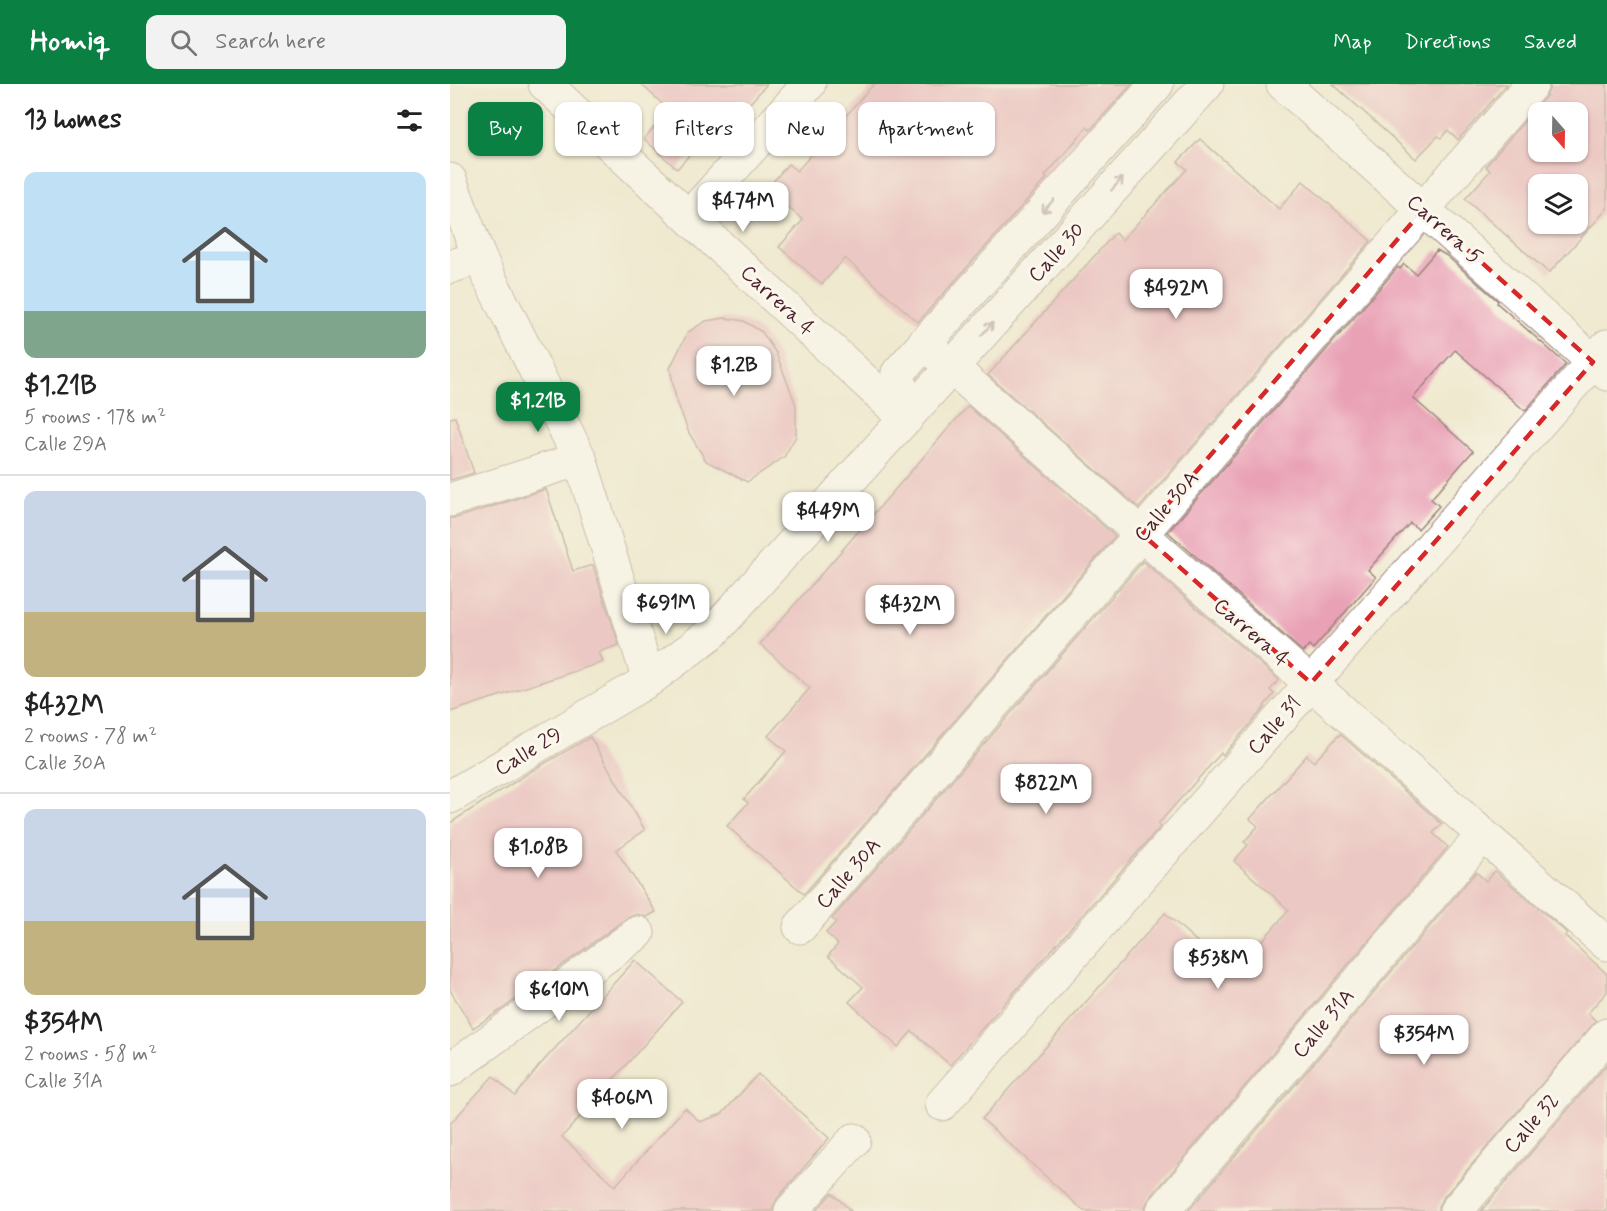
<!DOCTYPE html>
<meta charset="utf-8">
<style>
:root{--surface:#fff;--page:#f2f2f2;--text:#222;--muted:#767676;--line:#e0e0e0;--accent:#0b8043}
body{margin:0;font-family:Mynerve,sans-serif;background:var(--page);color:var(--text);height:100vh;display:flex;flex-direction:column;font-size:22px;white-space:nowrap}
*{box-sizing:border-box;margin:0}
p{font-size:20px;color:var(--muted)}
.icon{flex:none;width:33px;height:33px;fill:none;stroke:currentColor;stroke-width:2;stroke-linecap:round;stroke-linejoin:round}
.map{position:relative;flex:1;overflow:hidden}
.sheet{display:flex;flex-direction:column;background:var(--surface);width:450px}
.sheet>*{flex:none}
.hud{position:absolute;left:18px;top:18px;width:570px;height:54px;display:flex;gap:12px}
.needle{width:39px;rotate:160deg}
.controls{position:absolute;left:1078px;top:18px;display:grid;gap:12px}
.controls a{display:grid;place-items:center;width:60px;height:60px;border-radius:12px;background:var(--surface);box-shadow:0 2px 4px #0004;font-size:30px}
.price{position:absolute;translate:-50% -51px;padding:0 14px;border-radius:12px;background:#fff;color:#222;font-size:20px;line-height:39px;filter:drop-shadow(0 2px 3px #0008)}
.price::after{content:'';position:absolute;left:50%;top:36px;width:18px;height:14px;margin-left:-9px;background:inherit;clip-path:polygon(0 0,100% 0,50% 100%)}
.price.on{background:var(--accent);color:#fff}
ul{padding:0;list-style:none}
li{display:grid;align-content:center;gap:12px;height:318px;padding:0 24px}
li+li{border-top:2px solid var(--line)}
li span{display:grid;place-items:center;height:186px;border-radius:12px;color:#555}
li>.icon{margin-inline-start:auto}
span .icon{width:108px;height:108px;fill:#fffc;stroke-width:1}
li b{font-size:26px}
h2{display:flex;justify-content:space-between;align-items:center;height:72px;padding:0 24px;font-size:26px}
.chip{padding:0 21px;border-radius:12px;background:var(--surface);box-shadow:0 2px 4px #0004;font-size:21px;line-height:54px}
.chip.on{background:var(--accent);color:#fff}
header{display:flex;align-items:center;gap:36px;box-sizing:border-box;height:84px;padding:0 30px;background:var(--accent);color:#fff}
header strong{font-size:28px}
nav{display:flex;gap:33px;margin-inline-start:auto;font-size:21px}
.search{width:420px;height:54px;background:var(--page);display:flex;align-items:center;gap:15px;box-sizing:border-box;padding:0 21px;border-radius:12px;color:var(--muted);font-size:22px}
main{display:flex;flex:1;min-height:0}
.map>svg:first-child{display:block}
</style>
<header>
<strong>Homiq</strong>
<div class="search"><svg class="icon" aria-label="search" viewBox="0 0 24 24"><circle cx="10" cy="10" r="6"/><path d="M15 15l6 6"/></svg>Search here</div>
<nav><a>Map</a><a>Directions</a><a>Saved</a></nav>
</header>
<main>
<section class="sheet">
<h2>13 homes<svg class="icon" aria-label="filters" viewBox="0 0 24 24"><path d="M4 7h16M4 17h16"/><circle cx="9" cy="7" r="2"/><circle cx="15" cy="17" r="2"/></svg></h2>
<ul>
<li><span style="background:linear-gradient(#bfe0f5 75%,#7fa58c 0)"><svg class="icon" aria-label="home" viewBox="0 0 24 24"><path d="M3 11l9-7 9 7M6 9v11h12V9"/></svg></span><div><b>$1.21B</b><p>5 rooms · 178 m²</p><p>Calle 29A</p></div></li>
<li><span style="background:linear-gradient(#c9d6e8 65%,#c2b280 0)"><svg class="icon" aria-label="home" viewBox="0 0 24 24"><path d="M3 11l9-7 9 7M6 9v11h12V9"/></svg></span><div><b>$432M</b><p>2 rooms · 78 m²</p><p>Calle 30A</p></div></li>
<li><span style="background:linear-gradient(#c9d6e8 60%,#c2b280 0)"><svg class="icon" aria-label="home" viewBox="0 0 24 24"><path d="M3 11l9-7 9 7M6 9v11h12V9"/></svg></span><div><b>$354M</b><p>2 rooms · 58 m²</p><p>Calle 31A</p></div></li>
</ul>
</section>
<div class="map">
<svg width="1157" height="1127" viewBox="0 0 1157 1127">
<rect width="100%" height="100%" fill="#fbf7ec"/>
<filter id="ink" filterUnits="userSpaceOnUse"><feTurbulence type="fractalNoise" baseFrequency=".0167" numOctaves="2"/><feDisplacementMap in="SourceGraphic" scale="12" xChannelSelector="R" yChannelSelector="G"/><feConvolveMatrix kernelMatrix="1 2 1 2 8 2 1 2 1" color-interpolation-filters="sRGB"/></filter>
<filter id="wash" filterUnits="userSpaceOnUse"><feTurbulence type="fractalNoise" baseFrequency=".008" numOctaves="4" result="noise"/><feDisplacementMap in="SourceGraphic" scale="24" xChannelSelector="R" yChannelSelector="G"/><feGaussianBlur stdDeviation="1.35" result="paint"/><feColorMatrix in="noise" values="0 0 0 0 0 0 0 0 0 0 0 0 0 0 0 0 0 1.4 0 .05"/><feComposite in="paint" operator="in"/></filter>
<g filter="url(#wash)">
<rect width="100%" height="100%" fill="#efe9cf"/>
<g id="blocks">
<!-- building -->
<g fill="#e9a1b6" fill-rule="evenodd">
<path d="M191,0H317L261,63L253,56L227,85L194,55L219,26Z"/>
<path d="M424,0H682L640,46L637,43L595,92L597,94L468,238L395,174L372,200L329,163L353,136L317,105L338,80L347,87Z"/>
<path d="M883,0H1057L1008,56L998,46L991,54L988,52L966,75Z"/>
<path d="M1100,0H1157V125L1099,189L1015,115L1040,87L1036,82L1096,12L1100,4ZM1089,28H1128V68H1089ZM1089,100H1128V140H1089Z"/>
<path d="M750,55L829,125L853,97L921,157L689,424L538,291L665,149L672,156L715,109L737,85L728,78Z"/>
<path d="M987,166L997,172L1048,217L1047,219L1116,280L1075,327L1005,266L963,314L1023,367L981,415L989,422L968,445L960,439L918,486L926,493L863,565L859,561L853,568L718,448L948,183L950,185L954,180L966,190Z"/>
<path d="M275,234L294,237L312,248L326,269L346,321V352L334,373L297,398L256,377L239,349L226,315L220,284L238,248L256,237Z"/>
<path d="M518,322L665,452L354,810L277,742L298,719L294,715L336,667L318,652L360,604L310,560Z"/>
<path d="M5,333L24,389L0,396V334Z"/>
<path d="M96,405L123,487L143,481L169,561L149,568L153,578L0,628V434H6Z"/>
<path d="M693,477L829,596L820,606L824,610L814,622L815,623L773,671L771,669L708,740L710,743L500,981L462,947L448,963L399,918L413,903L378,872L388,860L376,849L386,838L382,835Z"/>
<path d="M890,650L992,740L983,749L998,763L699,1115L695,1123V1127H634L532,1035L715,829L783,890L839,826L784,777L798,761L794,758L808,742L800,735L857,671L864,678Z"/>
<path d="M140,653L195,746L166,766L206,828L197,833L187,830L177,834L51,926L23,944L0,906V739L80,688Z"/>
<path d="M1045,787L1117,849L1115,852L1157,890V908L1138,929L1146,937L992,1115L988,1123V1127H738L1026,788L1036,797Z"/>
<path d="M185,876L232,918L112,1053L165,1102L235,1024L250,1038L272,1030L308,990L379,1054L327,1115L323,1123V1127H0V1040L43,992L65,1012L89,982Z"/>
<path d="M1157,980V1127H1031Z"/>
<path d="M382,1109L401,1127H366Z"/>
</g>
</g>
</g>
<g filter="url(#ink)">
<use href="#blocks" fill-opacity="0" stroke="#9c847d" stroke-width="1.5"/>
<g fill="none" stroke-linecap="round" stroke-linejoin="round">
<defs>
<g id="minor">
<path d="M95,0L456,335"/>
<path d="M833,0L1157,290"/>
<path d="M0,96L29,173L130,375L199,596"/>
<path d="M239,133L359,0"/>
<path d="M0,183L29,173"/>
<path d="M474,259L1157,860"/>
<path d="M456,335L448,289L707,0"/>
<path d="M0,416L130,375"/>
<path d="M0,713L199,596L263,548L757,0"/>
<path d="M350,843L1082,0"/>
<path d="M0,986L188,849"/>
<path d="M492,1020L1157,262"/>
<path d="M341,1127L404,1056"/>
<path d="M713,1127L1033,751"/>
<path d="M1006,1127L1157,951"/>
</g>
</defs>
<!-- minor casing -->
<use href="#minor" stroke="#9c847d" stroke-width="35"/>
<!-- minor -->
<use href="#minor" stroke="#fff" stroke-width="33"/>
</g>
<!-- one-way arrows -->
<defs><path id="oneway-shaft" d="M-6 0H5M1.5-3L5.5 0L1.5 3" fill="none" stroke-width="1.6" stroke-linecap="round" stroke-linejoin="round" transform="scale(1.5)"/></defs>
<g stroke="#ae9aa0">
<use href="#oneway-shaft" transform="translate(667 100) rotate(-48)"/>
<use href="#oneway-shaft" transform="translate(598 122) rotate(132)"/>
<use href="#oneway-shaft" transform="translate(537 245) rotate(-48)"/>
</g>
</g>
<!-- marked area -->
<path d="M0 0H1157V1127H0ZM973,126L1143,278L861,599L692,450Z" fill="#efe9cf" fill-opacity=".55" fill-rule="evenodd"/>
<path fill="none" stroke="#d62828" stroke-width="4.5" stroke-dasharray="12 8" stroke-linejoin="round" d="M973,126L1143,278L861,599L692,450Z"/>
<g text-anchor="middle" stroke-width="6" stroke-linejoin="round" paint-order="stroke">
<!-- street labels -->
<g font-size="21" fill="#4a1f2b" stroke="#fbf7ec">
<text transform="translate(995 145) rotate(42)" y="7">Carrera 5</text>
<text transform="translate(606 168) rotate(-48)" y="7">Calle 30</text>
<text transform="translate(328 216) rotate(43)" y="7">Carrera 4</text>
<text transform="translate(716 422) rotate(-49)" y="7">Calle 30A</text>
<text transform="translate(802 548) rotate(41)" y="7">Carrera 4</text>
<text transform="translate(824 641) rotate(-49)" y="7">Calle 31</text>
<text transform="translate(78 667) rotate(-31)" y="7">Calle 29</text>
<text transform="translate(398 789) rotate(-49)" y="7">Calle 30A</text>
<text transform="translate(873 939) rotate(-50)" y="7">Calle 31A</text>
<text transform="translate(1081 1039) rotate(-49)" y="7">Calle 32</text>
</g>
</g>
</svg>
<div class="controls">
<a><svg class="needle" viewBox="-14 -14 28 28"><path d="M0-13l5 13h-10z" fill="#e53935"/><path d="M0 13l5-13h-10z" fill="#767676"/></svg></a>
<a><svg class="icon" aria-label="layers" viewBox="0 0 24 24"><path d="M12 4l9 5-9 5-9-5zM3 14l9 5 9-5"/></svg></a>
</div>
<b class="price" style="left:293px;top:149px">$474M</b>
<b class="price" style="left:726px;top:236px">$492M</b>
<b class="price" style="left:284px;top:313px">$1.2B</b>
<b class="price on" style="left:88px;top:349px">$1.21B</b>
<b class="price" style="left:378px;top:459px">$449M</b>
<b class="price" style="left:216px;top:551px">$691M</b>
<b class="price" style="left:460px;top:552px">$432M</b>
<b class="price" style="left:596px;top:731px">$822M</b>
<b class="price" style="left:88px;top:795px">$1.08B</b>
<b class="price" style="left:768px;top:906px">$538M</b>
<b class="price" style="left:109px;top:938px">$610M</b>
<b class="price" style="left:974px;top:982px">$354M</b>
<b class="price" style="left:172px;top:1046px">$406M</b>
<div class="hud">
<a class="chip on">Buy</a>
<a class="chip">Rent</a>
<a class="chip">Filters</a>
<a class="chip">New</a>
<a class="chip">Apartment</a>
</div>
</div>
</main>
